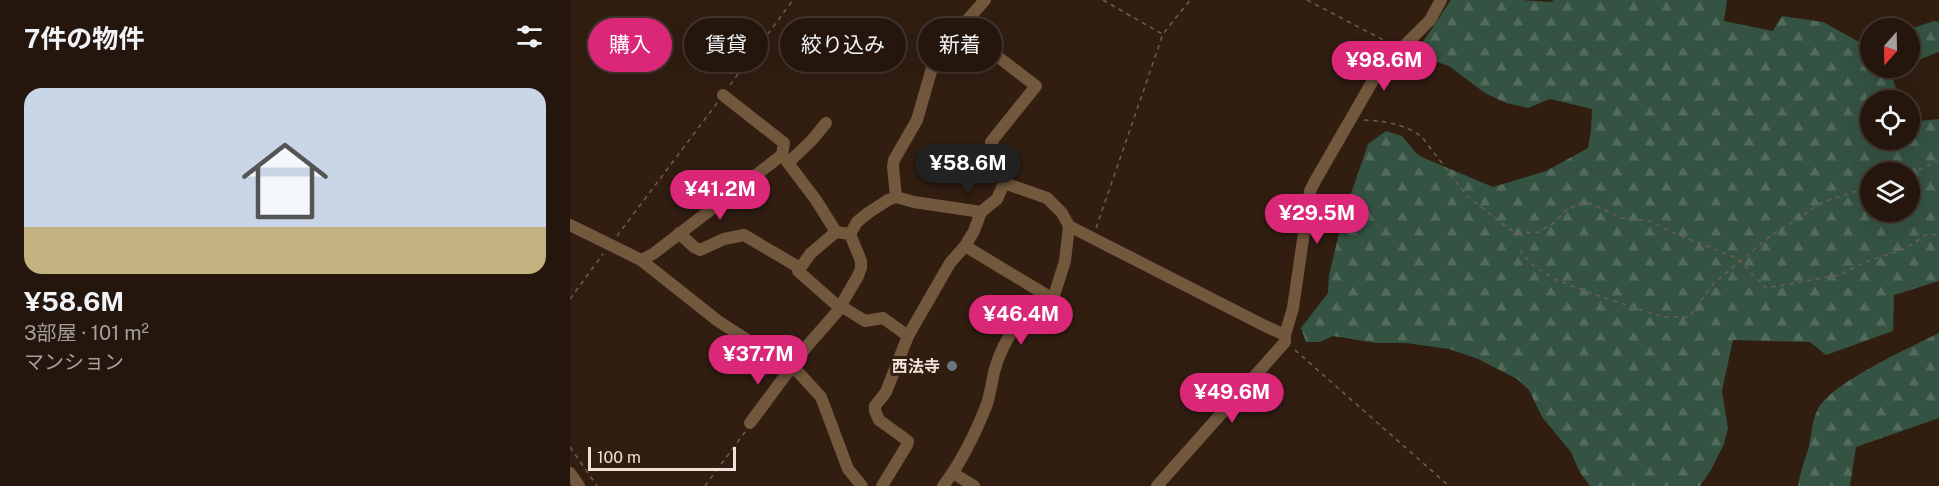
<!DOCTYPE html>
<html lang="ja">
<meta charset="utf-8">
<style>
:root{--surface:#25160d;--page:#31231b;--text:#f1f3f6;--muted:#a39f9d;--line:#42352e;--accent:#db2777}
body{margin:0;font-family:"Public Sans","Noto Sans JP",sans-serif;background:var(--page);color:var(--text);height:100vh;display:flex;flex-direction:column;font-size:22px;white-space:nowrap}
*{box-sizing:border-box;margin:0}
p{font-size:20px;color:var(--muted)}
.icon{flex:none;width:33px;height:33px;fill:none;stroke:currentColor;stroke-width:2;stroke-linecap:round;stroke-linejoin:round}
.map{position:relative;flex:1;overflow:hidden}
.side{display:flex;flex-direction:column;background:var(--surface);width:570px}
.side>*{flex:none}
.top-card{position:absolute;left:18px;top:18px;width:570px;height:54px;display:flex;gap:12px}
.needle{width:39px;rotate:200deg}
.controls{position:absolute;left:1290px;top:18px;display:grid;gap:12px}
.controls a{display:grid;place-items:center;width:60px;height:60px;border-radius:50%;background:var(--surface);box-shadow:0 6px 24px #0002,0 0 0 2px var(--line);font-size:30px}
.scale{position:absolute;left:18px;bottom:15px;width:148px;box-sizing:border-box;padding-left:6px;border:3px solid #efe2d9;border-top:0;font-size:16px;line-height:21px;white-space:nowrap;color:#efe2d9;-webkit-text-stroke:4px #311e11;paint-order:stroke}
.price{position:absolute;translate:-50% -51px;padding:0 14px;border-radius:21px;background:var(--accent);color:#fff;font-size:20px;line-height:39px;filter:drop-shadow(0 2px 3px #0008)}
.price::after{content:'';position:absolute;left:50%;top:36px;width:18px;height:14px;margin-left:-9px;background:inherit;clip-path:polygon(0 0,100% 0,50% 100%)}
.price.on{background:#222;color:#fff}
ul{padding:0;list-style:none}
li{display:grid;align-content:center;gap:12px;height:318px;padding:0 24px}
li span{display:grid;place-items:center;height:186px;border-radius:18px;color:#555}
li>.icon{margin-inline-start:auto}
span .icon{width:108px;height:108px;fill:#fffc;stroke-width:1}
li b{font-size:26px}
h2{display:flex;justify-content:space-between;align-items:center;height:72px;padding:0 24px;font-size:26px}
.pill{padding:0 21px;border-radius:27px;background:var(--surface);box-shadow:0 6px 24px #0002,0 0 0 2px var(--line);font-size:21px;line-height:54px}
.pill.on{background:var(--accent);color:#fff}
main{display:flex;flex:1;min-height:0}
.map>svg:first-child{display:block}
</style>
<main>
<section class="side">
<h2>7件の物件<svg class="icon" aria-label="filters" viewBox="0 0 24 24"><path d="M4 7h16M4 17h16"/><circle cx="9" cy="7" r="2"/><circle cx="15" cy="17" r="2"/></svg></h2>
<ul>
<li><span style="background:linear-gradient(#c9d6e8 75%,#c2b280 0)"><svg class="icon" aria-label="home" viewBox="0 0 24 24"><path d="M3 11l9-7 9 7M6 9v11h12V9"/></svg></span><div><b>¥58.6M</b><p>3部屋 · 101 m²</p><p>マンション</p></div></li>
</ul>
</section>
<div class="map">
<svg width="1369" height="486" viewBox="0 0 1369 486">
<defs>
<pattern id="forest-firs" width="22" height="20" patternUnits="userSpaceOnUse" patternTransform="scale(1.5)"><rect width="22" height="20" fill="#345342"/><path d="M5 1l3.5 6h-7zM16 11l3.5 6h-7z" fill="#526b5d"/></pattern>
</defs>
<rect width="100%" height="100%" fill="#311e11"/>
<!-- forest -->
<g fill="url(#forest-firs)" fill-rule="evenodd">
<path d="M881,0H952L981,2L984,0H1157L1154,21L1203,31L1212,16L1253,22L1293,44L1300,37V68H1325L1320,70L1330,100H1300V140H1340V122L1369,119V281L1324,295L1323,331L1256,355L1240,342L1163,340L1152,391L1158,428L1154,444L1141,470L1130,486H1020L1009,471L1001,452L972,417L959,390L947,379L908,359L879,349L836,343H806L763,336L750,342H736L731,328L758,293L759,275L773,217L798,144L816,131L832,136L847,154L854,158L923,187L976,171L1018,148L1021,131L1022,109L980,99L958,108L936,103L915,93L879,66L864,61L842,58ZM1340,172V212H1300V172Z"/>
<path d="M1364,21L1369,22V52L1340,63V29Z"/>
<path d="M1369,333V418L1286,447L1280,486H1228C1230,473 1234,462 1238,450C1242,436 1241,422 1248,409C1261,383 1341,347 1369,333Z"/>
</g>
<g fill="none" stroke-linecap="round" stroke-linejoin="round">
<!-- path -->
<g stroke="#6e5d51" stroke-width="1.5" stroke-dasharray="4.5 4.5" stroke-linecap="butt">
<path d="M533,0L592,34"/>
<path d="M737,0L821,44"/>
<path d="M160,85L223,0"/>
<path d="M794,120C815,121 835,124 852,137L897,196L939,229L947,233L969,232L985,222L997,209L1017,202L1052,218L1079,221L1101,232L1162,256L1170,261L1196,288L1270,275L1293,263L1334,249L1358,234L1369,235"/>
<path d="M1340,173L1369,161"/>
<path d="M526,228L593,34L620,0"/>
<path d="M47,236L147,103"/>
<path d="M950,250L961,264L984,279L1029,296L1093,317H1119L1144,283L1199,237L1253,202L1300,187"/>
<path d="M0,299L33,254"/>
<path d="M725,350L879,486"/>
<path d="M0,447L27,486"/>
<path d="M135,486L175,432"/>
</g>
<!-- minor -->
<g stroke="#72583d" stroke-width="12">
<path d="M393,30L466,86L421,142L436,168L434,183"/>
<path d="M153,95L214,143L212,155L246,200L266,232L280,234L291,261V268L288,276L267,312L238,345L180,423"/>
<path d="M218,163L242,140L256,123"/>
<path d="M326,197L323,166L324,160L347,120L362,68L364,63L376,55L387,43L399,18L415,0"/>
<path d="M411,212L404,231L395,246L483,299"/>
<path d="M0,225L71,260L148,321L229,373L251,397L278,469L292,486"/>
<path d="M499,226L695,326L715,335L723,308L740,191L745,181L805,77L831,49L860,20L871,0"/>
<path d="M266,232L241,253L228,271L270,308"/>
<path d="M109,233L124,247L130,250L154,239L174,235L230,268"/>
<path d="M280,234L287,222L298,213L318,200L326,197L344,202L411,212L427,199L434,183L477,198L492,213L499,226L495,261L483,299C449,318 435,334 424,372C422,383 420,394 417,404C406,432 391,463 373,486"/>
<path d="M71,260L83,254L212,155"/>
<path d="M271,306L295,321L313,318L338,336"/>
<path d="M0,473L9,486"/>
<path d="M383,473L404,486"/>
<path d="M312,486L337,445L338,441L309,420L305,411V406L316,392L338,336L380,263L395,246"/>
<path d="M587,486L715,342V335"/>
</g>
</g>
<!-- markers -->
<circle fill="#6b7280" stroke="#311e11" stroke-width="2" cx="382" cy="366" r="6"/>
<g text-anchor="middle" stroke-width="6" stroke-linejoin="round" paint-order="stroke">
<!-- poi labels -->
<g font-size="16" font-weight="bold" fill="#efe2d9" stroke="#311e11" text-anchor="end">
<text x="370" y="372">西法寺</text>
</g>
</g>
</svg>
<div class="controls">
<a><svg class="needle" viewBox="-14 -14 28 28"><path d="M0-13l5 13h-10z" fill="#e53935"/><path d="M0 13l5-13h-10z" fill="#a39f9d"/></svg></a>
<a><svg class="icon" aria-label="locate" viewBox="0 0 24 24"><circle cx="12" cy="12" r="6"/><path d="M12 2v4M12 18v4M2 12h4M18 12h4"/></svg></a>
<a><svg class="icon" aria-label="layers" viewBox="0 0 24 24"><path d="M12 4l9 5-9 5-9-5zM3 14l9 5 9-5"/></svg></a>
</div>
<div class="scale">100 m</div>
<b class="price" style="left:814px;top:92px">¥98.6M</b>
<b class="price on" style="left:398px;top:195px">¥58.6M</b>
<b class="price" style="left:150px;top:221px">¥41.2M</b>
<b class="price" style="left:747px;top:245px">¥29.5M</b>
<b class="price" style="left:451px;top:346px">¥46.4M</b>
<b class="price" style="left:188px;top:386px">¥37.7M</b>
<b class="price" style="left:662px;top:424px">¥49.6M</b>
<div class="top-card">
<a class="pill on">購入</a>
<a class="pill">賃貸</a>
<a class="pill">絞り込み</a>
<a class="pill">新着</a>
</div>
</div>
</main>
